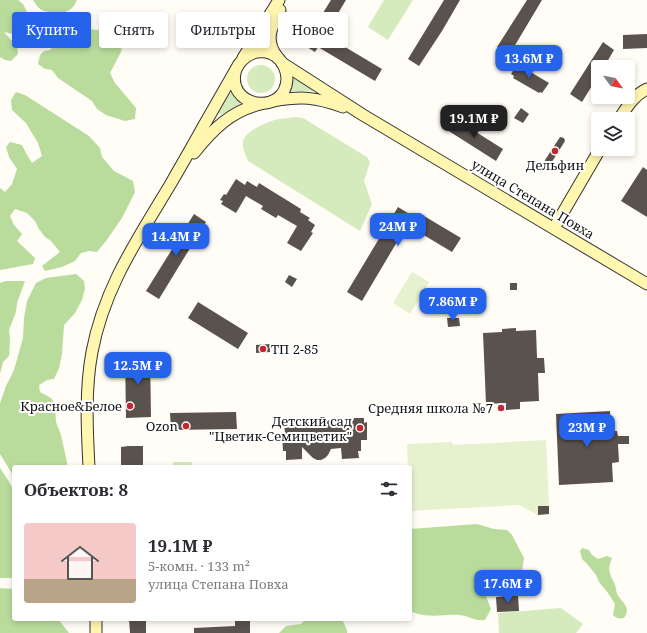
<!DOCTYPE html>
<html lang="ru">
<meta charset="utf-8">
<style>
:root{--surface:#fff;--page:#f7f7f7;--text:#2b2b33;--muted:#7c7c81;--accent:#2563eb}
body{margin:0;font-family:"Noto Serif",serif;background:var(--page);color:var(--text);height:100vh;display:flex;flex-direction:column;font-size:15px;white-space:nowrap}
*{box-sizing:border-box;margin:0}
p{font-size:13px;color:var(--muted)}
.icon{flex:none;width:22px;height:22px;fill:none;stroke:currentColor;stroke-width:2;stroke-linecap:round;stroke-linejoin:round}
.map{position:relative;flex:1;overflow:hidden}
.drawer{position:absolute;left:12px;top:465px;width:400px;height:156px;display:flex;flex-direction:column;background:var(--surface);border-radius:4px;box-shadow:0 2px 6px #0003}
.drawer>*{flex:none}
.guide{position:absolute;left:12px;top:12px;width:400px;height:36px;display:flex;gap:8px}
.needle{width:26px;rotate:123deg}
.tools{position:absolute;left:591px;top:60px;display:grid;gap:8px}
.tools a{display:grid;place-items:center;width:44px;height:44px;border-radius:4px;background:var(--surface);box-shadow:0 2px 6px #0003;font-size:20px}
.price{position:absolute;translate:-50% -34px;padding:0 9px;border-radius:8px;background:var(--accent);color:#fff;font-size:13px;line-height:26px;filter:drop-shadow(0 1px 2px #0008)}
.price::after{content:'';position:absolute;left:50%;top:24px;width:12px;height:9px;margin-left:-6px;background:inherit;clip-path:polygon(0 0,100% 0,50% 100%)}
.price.active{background:#222;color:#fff}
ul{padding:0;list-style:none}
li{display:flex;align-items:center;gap:12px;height:100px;padding:0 12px}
li span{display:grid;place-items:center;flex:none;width:112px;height:80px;border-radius:4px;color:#555}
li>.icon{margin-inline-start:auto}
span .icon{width:48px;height:48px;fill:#fffc;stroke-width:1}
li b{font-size:17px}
h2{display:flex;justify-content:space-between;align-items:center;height:48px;padding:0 12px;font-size:17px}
.tag{padding:0 14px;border-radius:4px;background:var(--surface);box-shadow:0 2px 6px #0003;font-size:14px;line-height:36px}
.tag.active{background:var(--accent);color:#fff}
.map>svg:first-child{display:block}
</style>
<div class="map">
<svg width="647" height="633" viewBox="0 0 647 633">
<rect width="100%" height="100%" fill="#fffdf5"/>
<!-- green -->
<g fill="#d5ebbd">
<path d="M384,0H413L388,40L368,27Z"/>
<circle cx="261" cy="79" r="14"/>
<path d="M292,77H294L313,89V91C306,92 298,91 291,91H290Z"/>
<path d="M230,93H232L240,102V104L222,114H219V112Z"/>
<path d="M295,117L303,118L367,157L370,162L364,181L372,204L360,231L248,161C246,155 242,148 243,142C244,131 269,121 279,119C284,118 290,118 295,117Z"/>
<rect x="173" y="462" width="19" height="5"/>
<path d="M561,608L583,624L576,633H499L498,613Z"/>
</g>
<!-- forest -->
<g fill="#b9dc9c">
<path d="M0,0H18L23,4L33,24L32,35L23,38L13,34L4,32L10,39L17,45L18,54L11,61L5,60L0,57Z"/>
<path d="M33,0H77C72,13 62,14 50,12C46,12 42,11 39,8C36,6 35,2 33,0Z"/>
<path d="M59,22L76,23L89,29L116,32L123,40L121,52L110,73L115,83L136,108L135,119L125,121L106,115L97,109L92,101L58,78L52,70L45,69L38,64L40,55L44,51L50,50L58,42L53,35L47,30L46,26Z"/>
<path d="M16,92L25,95L89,136L100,148L102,157L114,171L133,181L135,192L122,218L106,241L97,252L89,251L81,253L75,261L62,267L45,271L42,266L60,252L51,241L45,237L39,229L35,221L27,213L15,209L10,216L14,225L22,234L17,241L35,258L33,264L0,270V188L5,192L12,184L17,169L9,157L6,147L10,142L22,145L26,153L32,163L42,156L38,143L26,123L12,110L11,100Z"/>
<path d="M76,274L84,281L85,289L82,300L75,313L64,325L62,354L59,368L54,379L47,380L39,385L40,392L51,398L55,404L56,422L61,435L68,467H14V477L0,454V403L6,386L14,370L23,338L24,318L27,301L36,283L46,278Z"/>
<path d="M6,281H25L17,303L16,312L9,330L10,339L9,356L3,362L0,374V283Z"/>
<path d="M0,468L8,480L14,491V578H0Z"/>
<path d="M477,524L494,529L507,530L512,535L524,558L522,572L518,583L512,588L487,587L485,590C485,597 489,602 491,609L485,620C473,621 470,616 460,615C444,614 426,619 410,611V529Z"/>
<path d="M582,548L589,550L592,555L598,559L607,556L612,558C610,563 608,568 610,573C611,578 614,581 615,585C616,587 616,591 617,594C622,603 632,607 624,618C619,619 616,618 613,615L615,604L608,593L599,582L596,575L588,565L582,559L580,551Z"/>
<path d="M0,588L14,589V619H58L69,633H0Z"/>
<path d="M306,619H342L347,630V633H279L286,626L301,624Z"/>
</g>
<!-- pitch -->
<g fill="#e6f2cf">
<path d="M412,272L429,282L410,314L393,303Z"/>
<path d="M546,440L549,506H538V515L519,505L410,511V467H408L407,444L452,442L453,445Z"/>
</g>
<!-- building -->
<g fill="#5a524d">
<path d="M331,0H346L325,35L382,69L375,81L318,47L315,52L299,42L312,22L316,24Z"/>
<path d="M444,0H460L442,31L419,66L408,59Z"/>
<path d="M527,0H542L508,57L497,51L499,48L497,47Z"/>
<path d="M647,34V48L623,49V35Z"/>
<path d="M603,42L614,50L604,67H598V76L582,102L570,94Z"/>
<path d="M517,64L549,83L542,93L540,92L539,93L513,78L514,76L511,74Z"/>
<path d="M521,108L529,114L523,123L514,118Z"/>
<path d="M452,117L503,149L496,161L444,128Z"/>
<path d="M560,137L564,138L565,141L550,165L546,164L545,163V160Z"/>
<path d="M643,167L647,170V217L621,201Z"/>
<path d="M236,179L245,185L247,181L257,187L259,183L301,209L300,212L310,218L308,220L315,225L311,232L313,233L301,251L287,243L297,226L278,215L276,218L261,209L263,206L246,196L236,213L221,204L223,201L220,200L224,194L226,195Z"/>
<path d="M398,207L416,218L419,213L461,238L452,252L407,225L362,301L347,292Z"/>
<path d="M194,214L206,222L159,299L146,291Z"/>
<path d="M289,275L297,279L292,287L285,282Z"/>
<rect x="510" y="283" width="7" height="7"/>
<path d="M198,302L248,333L238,349L188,318Z"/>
<path d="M447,318H459L460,326L448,327Z"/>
<path d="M516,328V331L536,330L537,358H544L545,373H538L539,401L520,402V409L506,410V403L486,404L483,333L502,332V329Z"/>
<path d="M270,344V352L256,353V345Z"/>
<path d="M125,355H150L151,417L126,418Z"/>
<path d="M610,411L611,431H617L618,436H629V444H618L619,462L612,463L613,482L559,485L556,414Z"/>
<path d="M236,412L237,429L171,430L170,413Z"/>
<path d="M354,418H364V423L367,422V440H361V451H358L359,458L342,459L341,448L331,449L328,455L325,458L321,460H317L313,458L302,447V459L286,460V451H283L282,433H285L284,423H288V421L298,420V422L354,419Z"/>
<path d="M128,446H143V467H121V447Z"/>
<path d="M538,506H549V514L538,515Z"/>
<path d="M518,595L519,611L497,612L496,597Z"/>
<path d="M129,619H146V633H130Z"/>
<path d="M235,619H250V633H194V628L235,626Z"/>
</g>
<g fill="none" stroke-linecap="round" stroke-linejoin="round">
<defs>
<g id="secondary">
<path d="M243,58L279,0"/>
<path d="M278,58C264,40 271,28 280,10"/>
<path d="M282,63L363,115L647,284"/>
<path d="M273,101C302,96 315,97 343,107"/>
<path d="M619,119C627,107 634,95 647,89"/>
<path d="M194,153C213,129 231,111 261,104"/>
<path d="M554,228L600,149"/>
<path d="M89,467C87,429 85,389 92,352C104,288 137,240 170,185C181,166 192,147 203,127C215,106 227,85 239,64C248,52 264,47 277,57C283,62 287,71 287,79C285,117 224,108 236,69"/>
<path d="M96,619V633"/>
</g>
</defs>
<!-- secondary casing -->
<use href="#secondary" stroke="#333" stroke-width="13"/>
<!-- secondary -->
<use href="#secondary" stroke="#fff6b0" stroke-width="11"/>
</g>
<!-- markers -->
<g fill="#c4262e" stroke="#fff" stroke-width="1.5">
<circle cx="555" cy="151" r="4"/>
<circle cx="263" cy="349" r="4"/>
<circle cx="130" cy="406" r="4"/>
<circle cx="501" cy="408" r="4"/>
<circle cx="186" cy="426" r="4"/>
<circle cx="360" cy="428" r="4"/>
</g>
<g text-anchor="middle" stroke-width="4" stroke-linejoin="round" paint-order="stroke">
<!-- poi labels -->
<g font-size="13" fill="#111" stroke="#fff" text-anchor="end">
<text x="555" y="170" text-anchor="middle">Дельфин</text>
<text x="271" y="354" text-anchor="start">ТП 2-85</text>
<text x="122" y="411">Красное&amp;Белое</text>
<text x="493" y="413">Средняя школа №7</text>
<text x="352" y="426">Детский сад<tspan x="352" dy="15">"Цветик-Семицветик"</tspan></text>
<text x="178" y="431">Ozon</text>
</g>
<!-- street labels -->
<g font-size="13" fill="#111" stroke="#fff">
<text transform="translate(533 199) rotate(31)" y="5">улица Степана Повха</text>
</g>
</g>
</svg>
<div class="tools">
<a><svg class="needle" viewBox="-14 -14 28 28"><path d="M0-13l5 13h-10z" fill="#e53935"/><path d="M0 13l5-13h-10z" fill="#7c7c81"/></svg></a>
<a><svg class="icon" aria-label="layers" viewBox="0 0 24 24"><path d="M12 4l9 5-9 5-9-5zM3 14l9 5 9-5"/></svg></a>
</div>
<b class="price" style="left:529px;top:79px">13.6M ₽</b>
<b class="price active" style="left:474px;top:139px">19.1M ₽</b>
<b class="price" style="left:398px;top:247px">24M ₽</b>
<b class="price" style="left:176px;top:257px">14.4M ₽</b>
<b class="price" style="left:453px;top:322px">7.86M ₽</b>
<b class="price" style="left:138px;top:386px">12.5M ₽</b>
<b class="price" style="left:587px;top:448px">23M ₽</b>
<b class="price" style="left:508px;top:604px">17.6M ₽</b>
<div class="guide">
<a class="tag active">Купить</a>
<a class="tag">Снять</a>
<a class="tag">Фильтры</a>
<a class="tag">Новое</a>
</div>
<section class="drawer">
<h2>Объектов: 8<svg class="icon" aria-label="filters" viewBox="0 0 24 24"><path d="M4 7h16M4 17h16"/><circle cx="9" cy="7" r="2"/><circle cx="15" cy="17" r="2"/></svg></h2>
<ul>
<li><span style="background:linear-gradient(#f6c9c9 70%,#b9a48a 0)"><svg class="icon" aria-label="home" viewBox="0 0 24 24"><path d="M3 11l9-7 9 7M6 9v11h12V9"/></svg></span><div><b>19.1M ₽</b><p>5-комн. · 133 m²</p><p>улица Степана Повха</p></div></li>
</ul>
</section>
</div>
